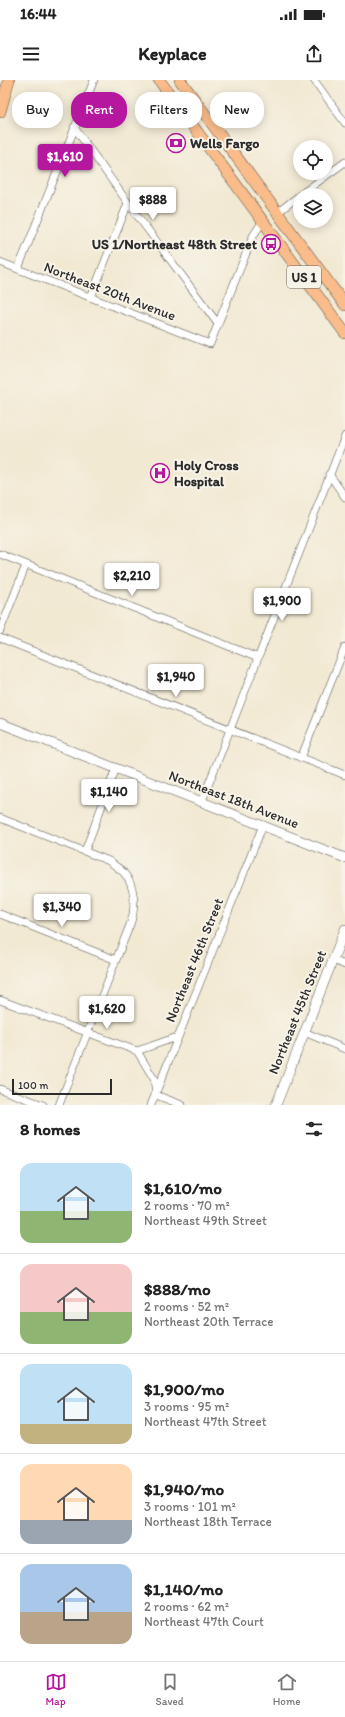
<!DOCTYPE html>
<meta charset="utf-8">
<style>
:root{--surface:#fff;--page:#f2f2f2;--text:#222;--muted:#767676;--line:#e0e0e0;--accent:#b5179e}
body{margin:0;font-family:Itim,sans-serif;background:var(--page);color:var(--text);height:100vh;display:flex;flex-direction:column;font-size:15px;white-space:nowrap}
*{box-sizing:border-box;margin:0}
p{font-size:13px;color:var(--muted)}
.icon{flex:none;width:22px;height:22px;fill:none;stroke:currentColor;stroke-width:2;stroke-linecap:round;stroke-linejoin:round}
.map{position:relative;height:1025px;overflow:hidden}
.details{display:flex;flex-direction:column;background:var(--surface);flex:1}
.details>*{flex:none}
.banner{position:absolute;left:12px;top:12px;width:321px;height:36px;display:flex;gap:8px}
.fabs{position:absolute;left:293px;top:60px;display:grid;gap:8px}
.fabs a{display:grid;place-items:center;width:40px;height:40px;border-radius:50%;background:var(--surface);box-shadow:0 2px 10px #0003;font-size:20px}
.scale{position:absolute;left:12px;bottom:10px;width:100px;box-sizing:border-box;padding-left:4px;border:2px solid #2b2b2b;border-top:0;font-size:11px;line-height:14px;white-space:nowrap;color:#2b2b2b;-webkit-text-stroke:3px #f7f3e8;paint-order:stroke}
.price{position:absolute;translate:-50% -34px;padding:0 9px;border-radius:4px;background:#fff;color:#222;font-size:13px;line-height:26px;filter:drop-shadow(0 1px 2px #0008)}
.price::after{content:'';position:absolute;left:50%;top:24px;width:12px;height:9px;margin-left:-6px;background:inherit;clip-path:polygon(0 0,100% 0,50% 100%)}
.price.selected{background:var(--accent);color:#fff}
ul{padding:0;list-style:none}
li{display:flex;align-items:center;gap:12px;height:100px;padding:0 20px}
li+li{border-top:1px solid var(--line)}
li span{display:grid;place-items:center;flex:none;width:112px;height:80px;border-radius:12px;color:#555}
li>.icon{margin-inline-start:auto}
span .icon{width:48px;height:48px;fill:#fffc;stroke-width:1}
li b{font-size:17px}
h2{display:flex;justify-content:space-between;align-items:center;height:48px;padding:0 20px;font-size:17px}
.pill{padding:0 14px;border-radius:16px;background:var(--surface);box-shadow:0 2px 10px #0003;font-size:14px;line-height:36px}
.pill.selected{background:var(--accent);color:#fff}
.status{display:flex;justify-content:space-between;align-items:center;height:28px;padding:0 20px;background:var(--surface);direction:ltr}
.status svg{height:11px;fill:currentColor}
header{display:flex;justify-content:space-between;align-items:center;height:52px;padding:0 20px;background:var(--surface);font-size:18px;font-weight:800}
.menu{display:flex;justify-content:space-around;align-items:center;height:56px;border-top:1px solid var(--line);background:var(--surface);font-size:11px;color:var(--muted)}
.menu a{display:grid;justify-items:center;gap:2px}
.menu .selected{color:var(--accent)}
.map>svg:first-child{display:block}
</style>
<div class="status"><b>16:44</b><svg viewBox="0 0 49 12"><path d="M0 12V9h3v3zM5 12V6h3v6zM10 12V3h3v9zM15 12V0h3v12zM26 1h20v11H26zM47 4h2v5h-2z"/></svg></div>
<header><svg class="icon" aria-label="menu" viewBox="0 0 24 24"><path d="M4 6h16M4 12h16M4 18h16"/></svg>Keyplace<svg class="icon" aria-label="share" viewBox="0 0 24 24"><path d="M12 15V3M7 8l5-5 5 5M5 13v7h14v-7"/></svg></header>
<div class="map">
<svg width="345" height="1025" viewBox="0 0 345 1025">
<rect width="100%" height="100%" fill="#f7f3e8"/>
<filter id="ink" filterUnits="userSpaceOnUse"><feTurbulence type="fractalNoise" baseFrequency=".025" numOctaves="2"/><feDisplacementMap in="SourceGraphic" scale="8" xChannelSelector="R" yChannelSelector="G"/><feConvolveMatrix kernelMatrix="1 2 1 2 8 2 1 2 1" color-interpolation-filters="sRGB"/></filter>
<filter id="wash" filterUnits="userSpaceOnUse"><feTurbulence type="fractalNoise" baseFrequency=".012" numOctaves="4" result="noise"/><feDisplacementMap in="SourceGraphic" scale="16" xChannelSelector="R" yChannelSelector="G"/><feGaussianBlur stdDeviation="0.9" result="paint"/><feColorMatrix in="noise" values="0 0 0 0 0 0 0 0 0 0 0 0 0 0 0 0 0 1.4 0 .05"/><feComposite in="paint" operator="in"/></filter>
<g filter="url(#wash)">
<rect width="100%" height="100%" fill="#f2e9d3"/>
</g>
<g filter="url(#ink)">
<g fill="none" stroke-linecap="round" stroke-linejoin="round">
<defs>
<g id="minor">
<path d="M314,0L345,43"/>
<path d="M74,47L128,123L218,244"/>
<path d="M300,115L345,82"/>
<path d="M277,133L300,115"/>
<path d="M0,182L210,264L253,156L263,141"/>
<path d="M18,189L94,0"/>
<path d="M91,217L128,123"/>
<path d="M329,394L345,417"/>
<path d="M0,474L258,578"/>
<path d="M0,551L26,485"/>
<path d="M0,558L345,695"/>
<path d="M301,678L345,567"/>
<path d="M202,721L345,356"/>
<path d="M0,738L109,781C113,785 120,788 124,793C135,806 136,826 131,842L59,1025"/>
<path d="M85,771L116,688"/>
<path d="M0,834L116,880"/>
<path d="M333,880L345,885"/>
<path d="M0,920L137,971L154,999L156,1015L182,1025"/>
<path d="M304,952L345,969"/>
<path d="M137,971L177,957"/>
<path d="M0,1009L43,1025"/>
<path d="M151,1025L263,745"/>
</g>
<g id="tertiary">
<path d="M0,643L345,778"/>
<path d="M276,1025L345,849"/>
</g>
<g id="primary">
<path d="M159,0L345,253"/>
<path d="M180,0L345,225"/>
<path d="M0,32L9,0"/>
</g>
</defs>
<!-- minor casing -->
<use href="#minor" stroke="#494844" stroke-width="8"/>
<!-- tertiary casing -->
<use href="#tertiary" stroke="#494844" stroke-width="10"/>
<!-- primary casing -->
<use href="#primary" stroke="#494844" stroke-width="12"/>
<!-- minor -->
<use href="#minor" stroke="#fff" stroke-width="7"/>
<!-- tertiary -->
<use href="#tertiary" stroke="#fff" stroke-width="9"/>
<!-- primary -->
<use href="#primary" stroke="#f9bc8a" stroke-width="11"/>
</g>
</g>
<!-- icons -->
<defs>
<symbol id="bank-ring" viewBox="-11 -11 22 22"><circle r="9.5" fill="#f7f3e8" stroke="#b5179e" stroke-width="1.5"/><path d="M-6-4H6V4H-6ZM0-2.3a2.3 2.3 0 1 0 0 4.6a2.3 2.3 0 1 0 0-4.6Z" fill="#b5179e"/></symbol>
<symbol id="bus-ring" viewBox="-11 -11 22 22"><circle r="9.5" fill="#f7f3e8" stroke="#b5179e" stroke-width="1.5"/><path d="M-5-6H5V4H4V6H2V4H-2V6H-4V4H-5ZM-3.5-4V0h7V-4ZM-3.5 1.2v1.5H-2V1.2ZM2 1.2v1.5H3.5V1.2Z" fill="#b5179e"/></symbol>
<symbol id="hospital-ring" viewBox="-11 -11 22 22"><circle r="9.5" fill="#f7f3e8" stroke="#b5179e" stroke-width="1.5"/><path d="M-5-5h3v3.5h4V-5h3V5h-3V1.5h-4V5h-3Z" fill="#b5179e"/></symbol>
</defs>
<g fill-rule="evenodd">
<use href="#bank-ring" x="165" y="52" width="22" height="22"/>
<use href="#bus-ring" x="260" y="153" width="22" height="22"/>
<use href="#hospital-ring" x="149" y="382" width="22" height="22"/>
</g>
<g text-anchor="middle" stroke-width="4" stroke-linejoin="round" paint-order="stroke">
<!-- shield labels -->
<rect fill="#f7f3e8" stroke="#686764" stroke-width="1" x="287" y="186" width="34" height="22" rx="3"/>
<g font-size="13" font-weight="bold" fill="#2b2b2b">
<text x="304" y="202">US 1</text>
</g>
<!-- poi labels -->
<g font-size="14" font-weight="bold" fill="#2b2b2b" stroke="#f7f3e8" text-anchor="start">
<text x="190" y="68">Wells Fargo</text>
<text x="257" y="169" text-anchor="end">US 1/Northeast 48th Street</text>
<text x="174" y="390">Holy Cross<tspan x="174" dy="16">Hospital</tspan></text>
</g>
<!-- street labels -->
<g font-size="14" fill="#2b2b2b" stroke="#f7f3e8">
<text transform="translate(110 211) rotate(21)" y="5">Northeast 20th Avenue</text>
<text transform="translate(234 719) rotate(21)" y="5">Northeast 18th Avenue</text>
<text transform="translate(194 880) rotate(-68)" y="5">Northeast 46th Street</text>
<text transform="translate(297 932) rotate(-68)" y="5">Northeast 45th Street</text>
</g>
</g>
</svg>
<div class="fabs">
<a><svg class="icon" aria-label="locate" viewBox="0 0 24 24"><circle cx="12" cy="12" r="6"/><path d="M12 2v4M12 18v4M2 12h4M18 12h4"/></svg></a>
<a><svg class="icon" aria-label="layers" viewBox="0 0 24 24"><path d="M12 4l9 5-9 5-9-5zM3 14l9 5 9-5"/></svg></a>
</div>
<div class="scale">100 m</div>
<b class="price selected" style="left:65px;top:98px">$1,610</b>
<b class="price" style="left:153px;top:141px">$888</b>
<b class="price" style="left:132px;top:517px">$2,210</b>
<b class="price" style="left:282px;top:542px">$1,900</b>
<b class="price" style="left:176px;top:618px">$1,940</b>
<b class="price" style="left:109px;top:733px">$1,140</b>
<b class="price" style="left:62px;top:848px">$1,340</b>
<b class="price" style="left:107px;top:950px">$1,620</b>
<div class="banner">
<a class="pill">Buy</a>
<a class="pill selected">Rent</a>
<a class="pill">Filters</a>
<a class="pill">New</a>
</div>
</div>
<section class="details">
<h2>8 homes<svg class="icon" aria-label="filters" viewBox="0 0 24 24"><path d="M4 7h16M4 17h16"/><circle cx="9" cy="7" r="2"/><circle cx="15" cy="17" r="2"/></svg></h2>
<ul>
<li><span style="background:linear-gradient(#bfe0f5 60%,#8fb573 0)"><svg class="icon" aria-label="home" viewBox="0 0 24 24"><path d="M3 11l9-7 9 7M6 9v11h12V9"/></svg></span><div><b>$1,610/mo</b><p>2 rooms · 70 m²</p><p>Northeast 49th Street</p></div></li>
<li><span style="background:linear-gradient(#f6c9c9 60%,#8fb573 0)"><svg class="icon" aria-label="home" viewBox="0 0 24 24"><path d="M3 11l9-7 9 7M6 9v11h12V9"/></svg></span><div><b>$888/mo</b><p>2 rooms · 52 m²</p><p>Northeast 20th Terrace</p></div></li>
<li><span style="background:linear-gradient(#bfe0f5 75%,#c2b280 0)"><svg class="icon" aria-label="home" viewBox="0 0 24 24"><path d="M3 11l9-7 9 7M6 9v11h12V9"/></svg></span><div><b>$1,900/mo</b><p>3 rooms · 95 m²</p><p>Northeast 47th Street</p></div></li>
<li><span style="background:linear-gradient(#ffd9b3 70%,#9aa5b1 0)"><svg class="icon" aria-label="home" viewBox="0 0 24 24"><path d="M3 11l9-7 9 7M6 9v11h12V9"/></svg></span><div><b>$1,940/mo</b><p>3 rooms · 101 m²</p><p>Northeast 18th Terrace</p></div></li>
<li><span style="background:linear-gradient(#a9c7e8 60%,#b9a48a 0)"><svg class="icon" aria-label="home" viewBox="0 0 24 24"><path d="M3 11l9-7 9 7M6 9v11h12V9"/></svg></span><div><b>$1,140/mo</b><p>2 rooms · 62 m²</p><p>Northeast 47th Court</p></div></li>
</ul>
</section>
<nav class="menu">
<a class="selected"><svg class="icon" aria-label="map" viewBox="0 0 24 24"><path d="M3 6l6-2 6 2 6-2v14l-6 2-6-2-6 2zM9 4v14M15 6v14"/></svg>Map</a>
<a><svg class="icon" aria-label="saved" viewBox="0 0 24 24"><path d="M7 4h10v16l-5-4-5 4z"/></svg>Saved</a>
<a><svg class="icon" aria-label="home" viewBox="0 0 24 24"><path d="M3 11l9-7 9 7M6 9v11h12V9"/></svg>Home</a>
</nav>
